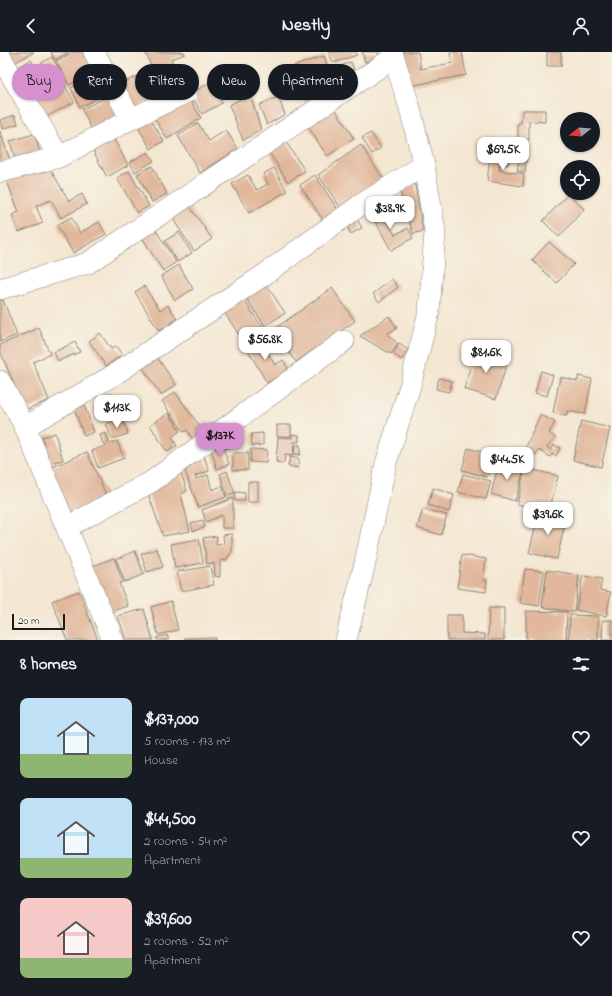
<!DOCTYPE html>
<meta charset="utf-8">
<style>
:root{--surface:#171b24;--page:#20242c;--text:#f1f3f6;--muted:#9ea1a6;--accent:#d690ce}
body{margin:0;font-family:"Indie Flower",sans-serif;background:var(--page);color:var(--text);height:100vh;display:flex;flex-direction:column;font-size:15px;white-space:nowrap}
*{box-sizing:border-box;margin:0}
p{font-size:13px;color:var(--muted)}
.icon{flex:none;width:22px;height:22px;fill:none;stroke:currentColor;stroke-width:2;stroke-linecap:round;stroke-linejoin:round}
.map{position:relative;height:588px;overflow:hidden}
.panel{display:flex;flex-direction:column;background:var(--surface);flex:1}
.panel>*{flex:none}
.banner{position:absolute;left:12px;top:12px;width:400px;height:36px;display:flex;gap:8px}
.needle{width:26px;rotate:253deg}
.controls{position:absolute;left:560px;top:60px;display:grid;gap:8px}
.controls a{display:grid;place-items:center;width:40px;height:40px;border-radius:50%;background:var(--surface);box-shadow:0 1px 3px #0004;font-size:20px}
.scale{position:absolute;left:12px;bottom:10px;width:53px;box-sizing:border-box;padding-left:4px;border:2px solid #1c1c1c;border-top:0;font-size:11px;line-height:14px;white-space:nowrap;color:#1c1c1c;-webkit-text-stroke:3px #f7f3e8;paint-order:stroke}
.price{position:absolute;translate:-50% -34px;padding:0 9px;border-radius:8px;background:#fff;color:#222;font-size:13px;line-height:26px;filter:drop-shadow(0 1px 2px #0008)}
.price::after{content:'';position:absolute;left:50%;top:24px;width:12px;height:9px;margin-left:-6px;background:inherit;clip-path:polygon(0 0,100% 0,50% 100%)}
.price.on{background:var(--accent);color:#111}
ul{padding:0;list-style:none}
li{display:flex;align-items:center;gap:12px;height:100px;padding:0 20px}
li span{display:grid;place-items:center;flex:none;width:112px;height:80px;border-radius:8px;color:#555}
li>.icon{margin-inline-start:auto}
span .icon{width:48px;height:48px;fill:#fffc;stroke-width:1}
li b{font-size:17px}
h2{display:flex;justify-content:space-between;align-items:center;height:48px;padding:0 20px;font-size:17px}
.tag{padding:0 14px;border-radius:18px;background:var(--surface);box-shadow:0 1px 3px #0004;font-size:14px;line-height:36px}
.tag.on{background:var(--accent);color:#111}
header{display:flex;justify-content:space-between;align-items:center;height:52px;padding:0 20px;background:var(--surface);font-size:18px;font-weight:700}
.map>svg:first-child{display:block}
</style>
<header><svg class="icon" aria-label="back" viewBox="0 0 24 24"><path d="M15 5l-7 7 7 7"/></svg>Nestly<svg class="icon" aria-label="person" viewBox="0 0 24 24"><circle cx="12" cy="8" r="4"/><path d="M4 21q1-7 8-7t8 7"/></svg></header>
<div class="map">
<svg width="612" height="588" viewBox="0 0 612 588">
<rect width="100%" height="100%" fill="#f7f3e8"/>
<filter id="ink" filterUnits="userSpaceOnUse"><feTurbulence type="fractalNoise" baseFrequency=".025" numOctaves="2"/><feDisplacementMap in="SourceGraphic" scale="8" xChannelSelector="R" yChannelSelector="G"/><feConvolveMatrix kernelMatrix="1 2 1 2 8 2 1 2 1" color-interpolation-filters="sRGB"/></filter>
<filter id="wash" filterUnits="userSpaceOnUse"><feTurbulence type="fractalNoise" baseFrequency=".012" numOctaves="4" result="noise"/><feDisplacementMap in="SourceGraphic" scale="16" xChannelSelector="R" yChannelSelector="G"/><feGaussianBlur stdDeviation="0.9" result="paint"/><feColorMatrix in="noise" values="0 0 0 0 0 0 0 0 0 0 0 0 0 0 0 0 0 1.4 0 .05"/><feComposite in="paint" operator="in"/></filter>
<g filter="url(#wash)">
<rect width="100%" height="100%" fill="#f4e7d2"/>
<g id="blocks">
<!-- building -->
<g fill="#e1b89b">
<path d="M5,0H34L12,12Z"/>
<path d="M51,0H69L55,8Z"/>
<path d="M73,0H88L98,17L69,33L56,9Z"/>
<path d="M145,0H184L185,2L171,7L182,33L163,42Z"/>
<path d="M329,0H356L357,3L333,11Z"/>
<path d="M362,0H378L380,6L365,10Z"/>
<path d="M402,0H418L421,17L452,11L450,0H462L466,23L404,35Z"/>
<rect x="547" y="0" width="14" height="14"/>
<path d="M324,4L330,22L311,29L316,44L306,48L294,14Z"/>
<path d="M52,5L59,17L26,35L16,16L31,8L35,15Z"/>
<path d="M351,10L354,18L337,28L332,17Z"/>
<path d="M149,19L160,44L133,56L122,31Z"/>
<path d="M101,21L110,40L80,55L71,36Z"/>
<path d="M59,23L74,50L44,66L29,39Z"/>
<path d="M211,30L222,51L202,62L190,42Z"/>
<path d="M250,42L261,78L243,88L229,53Z"/>
<path d="M111,43L120,63L91,76L82,57Z"/>
<path d="M188,44L201,66L167,87L154,65Z"/>
<path d="M278,45L285,62L267,73L259,53Z"/>
<path d="M333,53L354,87L327,104L305,70Z"/>
<path d="M522,58H545V70L529,69V88L518,87V71H521Z"/>
<path d="M15,63L18,72L2,77L0,68Z"/>
<path d="M149,65L164,89L151,97L136,72Z"/>
<path d="M198,71L209,89L226,78L238,97L200,121L178,84Z"/>
<path d="M0,79L10,108L0,111Z"/>
<path d="M371,81L381,96L372,102L362,86Z"/>
<path d="M34,82L40,100L15,107L10,89Z"/>
<path d="M111,82L128,113L107,125L90,93Z"/>
<path d="M284,87L305,119L288,130L267,97Z"/>
<path d="M361,93L383,126L341,156L318,123Z"/>
<path d="M491,99L509,102L508,113L500,112L499,118L524,122L523,134L487,129Z"/>
<path d="M148,100L154,109L135,120L130,110Z"/>
<path d="M520,101L527,103L525,120L517,119Z"/>
<path d="M48,113L69,149L82,142L87,152L61,166L51,148L36,154L43,171L19,180L12,163L19,160L6,127Z"/>
<path d="M152,114L167,142L152,150L137,122Z"/>
<path d="M274,116L287,139L249,161L232,132L248,123L257,138L268,132L263,122Z"/>
<path d="M129,119L149,154L137,161L117,126Z"/>
<path d="M315,123L338,158L323,168L300,133Z"/>
<path d="M414,128L423,179L413,182L399,136Z"/>
<path d="M568,142L584,157L559,185L543,169Z"/>
<path d="M186,149L212,187L194,199L169,161Z"/>
<path d="M380,155L395,183L408,176L413,186L391,198L370,160Z"/>
<path d="M355,163L362,176L351,182L344,168Z"/>
<path d="M71,165L80,181L99,170L106,182L73,201L57,173Z"/>
<path d="M153,174L176,210L163,219L140,182Z"/>
<path d="M179,180L192,201L178,210L165,189Z"/>
<path d="M549,190L574,212L557,231L532,208Z"/>
<path d="M179,213L193,237L175,248L161,224Z"/>
<path d="M392,227L398,235L379,250L373,242Z"/>
<path d="M264,229L285,261L265,274L244,243Z"/>
<path d="M144,234L160,258L168,253L177,267L159,279L135,240Z"/>
<path d="M332,236L355,269L296,310L273,278Z"/>
<path d="M242,245L264,278L244,291L223,258Z"/>
<path d="M3,248L17,283L0,290V249Z"/>
<path d="M389,264L397,276L387,282L398,292L391,302L360,284Z"/>
<path d="M39,276L50,302L33,310L49,348L25,358L0,299V293Z"/>
<path d="M100,281L111,297L116,294L122,303L106,314L89,289Z"/>
<path d="M258,285L275,313L283,308L289,318L267,331L245,293Z"/>
<path d="M75,290L80,300L58,309L54,300Z"/>
<path d="M399,292L408,298L402,308L393,302Z"/>
<path d="M475,298L508,308L496,347L464,337Z"/>
<path d="M155,302L176,333L161,343L140,312Z"/>
<path d="M541,319L553,323L547,344L535,341Z"/>
<path d="M578,324L592,327L585,362L567,359L566,364L553,361L560,325L578,329Z"/>
<path d="M439,326L452,329L449,340L436,337Z"/>
<path d="M175,340L204,380L193,388L187,378L184,380L162,349Z"/>
<path d="M112,341L119,364L106,368L99,346Z"/>
<path d="M83,350L94,380L84,384L73,354Z"/>
<path d="M169,361L180,379L172,385L177,394L167,400L150,373Z"/>
<path d="M540,363L555,370L549,381L555,385L547,395L551,398L554,393L560,396L556,404L552,402L550,405L539,398L535,403L523,402Z"/>
<path d="M122,366L128,382L112,387L106,372Z"/>
<path d="M581,369L610,376L601,415L573,408Z"/>
<rect x="277" y="373" width="14" height="11"/>
<path d="M231,379L238,388L226,397L219,388Z"/>
<path d="M55,381L63,408L49,411L42,385Z"/>
<path d="M106,381L109,390L103,392L100,383Z"/>
<path d="M263,381V393L252,394L251,382Z"/>
<path d="M292,382L299,383V390H294L293,404L285,403L284,411L276,410L278,385L292,386Z"/>
<path d="M117,389L124,406L98,416L92,399Z"/>
<path d="M222,393L229,412L217,417L211,397Z"/>
<path d="M295,393H300V403L294,402Z"/>
<path d="M468,396L493,403L487,425L462,418Z"/>
<path d="M251,397L267,398L266,411L250,410Z"/>
<path d="M87,400L107,445L68,462L48,417Z"/>
<rect x="233" y="401" width="15" height="17"/>
<path d="M204,404L209,419L195,424L196,427L208,423L212,438L222,434L226,445L198,455L185,419Z"/>
<path d="M290,405L299,407L298,416L288,414Z"/>
<path d="M499,410L524,417L515,449L491,442Z"/>
<path d="M525,416L558,424L549,460L517,452Z"/>
<path d="M180,418L187,439L181,442L190,479L163,484L147,438Z"/>
<path d="M227,419L235,442L227,444L220,422Z"/>
<path d="M463,422L491,429L486,447L458,440Z"/>
<rect x="248" y="430" width="10" height="20"/>
<path d="M433,436L454,443L449,460L428,453Z"/>
<path d="M235,440L245,441V449H235Z"/>
<path d="M233,446V476H222V463L206,470L202,458Z"/>
<path d="M423,457L447,463L441,483L417,476Z"/>
<path d="M539,460L566,466L557,507L529,501Z"/>
<path d="M203,468L205,475L193,479L191,471Z"/>
<path d="M232,482V499L226,508L220,509V525L215,524L214,511L207,512L203,486L217,484L216,493L224,492L223,483Z"/>
<path d="M199,487L203,511L175,516L171,492Z"/>
<path d="M157,497L163,515L147,520L141,502Z"/>
<path d="M135,499L144,522L125,530L116,507Z"/>
<path d="M462,503L486,507L483,528H487L486,540L457,536Z"/>
<path d="M114,506L123,530L119,531L128,554L108,561L90,515Z"/>
<path d="M210,514L214,533L181,539L177,520Z"/>
<path d="M525,517L544,519L539,554L520,551Z"/>
<path d="M547,518L579,523L574,560L542,555Z"/>
<path d="M583,524L602,527L600,538L611,540L606,564L576,558Z"/>
<path d="M79,539L98,588H67L52,549Z"/>
<path d="M171,549L178,578L158,583L151,555Z"/>
<path d="M489,556H504V588H488Z"/>
<path d="M144,557L153,588H126L118,564Z"/>
<path d="M526,559L567,560L566,588H526Z"/>
<path d="M447,563H462V581L485,582V588H447Z"/>
<path d="M570,563L598,564V588H569Z"/>
<path d="M603,568H612V588H602Z"/>
<path d="M167,583L169,588H157L156,586Z"/>
<rect x="185" y="586" width="30" height="2"/>
</g>
</g>
</g>
<g filter="url(#ink)">
<use href="#blocks" fill-opacity="0" stroke="#888277" stroke-width="1"/>
<g fill="none" stroke-linecap="round" stroke-linejoin="round">
<defs>
<g id="street">
<path d="M94,0L131,67"/>
<path d="M0,4L59,105"/>
<path d="M0,120L59,105L131,67L187,40"/>
<path d="M0,237L88,211L393,6"/>
<path d="M0,329L25,375L113,588"/>
<path d="M25,375L112,324L261,225L359,154L424,113"/>
<path d="M67,475L151,430L344,289"/>
<path d="M346,588L365,511L386,411L410,334L429,260L435,180L424,113L409,53L392,0"/>
</g>
</defs>
<!-- street casing -->
<use href="#street" stroke="#888277" stroke-width="22"/>
<!-- street -->
<use href="#street" stroke="#fff" stroke-width="21"/>
</g>
</g>
</svg>
<div class="controls">
<a><svg class="needle" viewBox="-14 -14 28 28"><path d="M0-13l5 13h-10z" fill="#e53935"/><path d="M0 13l5-13h-10z" fill="#9ea1a6"/></svg></a>
<a><svg class="icon" aria-label="locate" viewBox="0 0 24 24"><circle cx="12" cy="12" r="6"/><path d="M12 2v4M12 18v4M2 12h4M18 12h4"/></svg></a>
</div>
<div class="scale">20 m</div>
<b class="price" style="left:503px;top:119px">$69.5K</b>
<b class="price" style="left:390px;top:178px">$38.9K</b>
<b class="price" style="left:265px;top:309px">$56.8K</b>
<b class="price" style="left:486px;top:322px">$81.6K</b>
<b class="price" style="left:117px;top:377px">$113K</b>
<b class="price on" style="left:220px;top:405px">$137K</b>
<b class="price" style="left:507px;top:429px">$44.5K</b>
<b class="price" style="left:548px;top:484px">$39.6K</b>
<div class="banner">
<a class="tag on">Buy</a>
<a class="tag">Rent</a>
<a class="tag">Filters</a>
<a class="tag">New</a>
<a class="tag">Apartment</a>
</div>
</div>
<section class="panel">
<h2>8 homes<svg class="icon" aria-label="filters" viewBox="0 0 24 24"><path d="M4 7h16M4 17h16"/><circle cx="9" cy="7" r="2"/><circle cx="15" cy="17" r="2"/></svg></h2>
<ul>
<li><span style="background:linear-gradient(#bfe0f5 70%,#8fb573 0)"><svg class="icon" aria-label="home" viewBox="0 0 24 24"><path d="M3 11l9-7 9 7M6 9v11h12V9"/></svg></span><div><b>$137,000</b><p>5 rooms · 173 m²</p><p>House</p></div><svg class="icon" aria-label="heart" viewBox="0 0 24 24"><path d="M12 20l-8-8c-3-5 5-10 8-4 3-6 11-1 8 4z"/></svg></li>
<li><span style="background:linear-gradient(#bfe0f5 75%,#8fb573 0)"><svg class="icon" aria-label="home" viewBox="0 0 24 24"><path d="M3 11l9-7 9 7M6 9v11h12V9"/></svg></span><div><b>$44,500</b><p>2 rooms · 54 m²</p><p>Apartment</p></div><svg class="icon" aria-label="heart" viewBox="0 0 24 24"><path d="M12 20l-8-8c-3-5 5-10 8-4 3-6 11-1 8 4z"/></svg></li>
<li><span style="background:linear-gradient(#f6c9c9 75%,#8fb573 0)"><svg class="icon" aria-label="home" viewBox="0 0 24 24"><path d="M3 11l9-7 9 7M6 9v11h12V9"/></svg></span><div><b>$39,600</b><p>2 rooms · 52 m²</p><p>Apartment</p></div><svg class="icon" aria-label="heart" viewBox="0 0 24 24"><path d="M12 20l-8-8c-3-5 5-10 8-4 3-6 11-1 8 4z"/></svg></li>
</ul>
</section>
